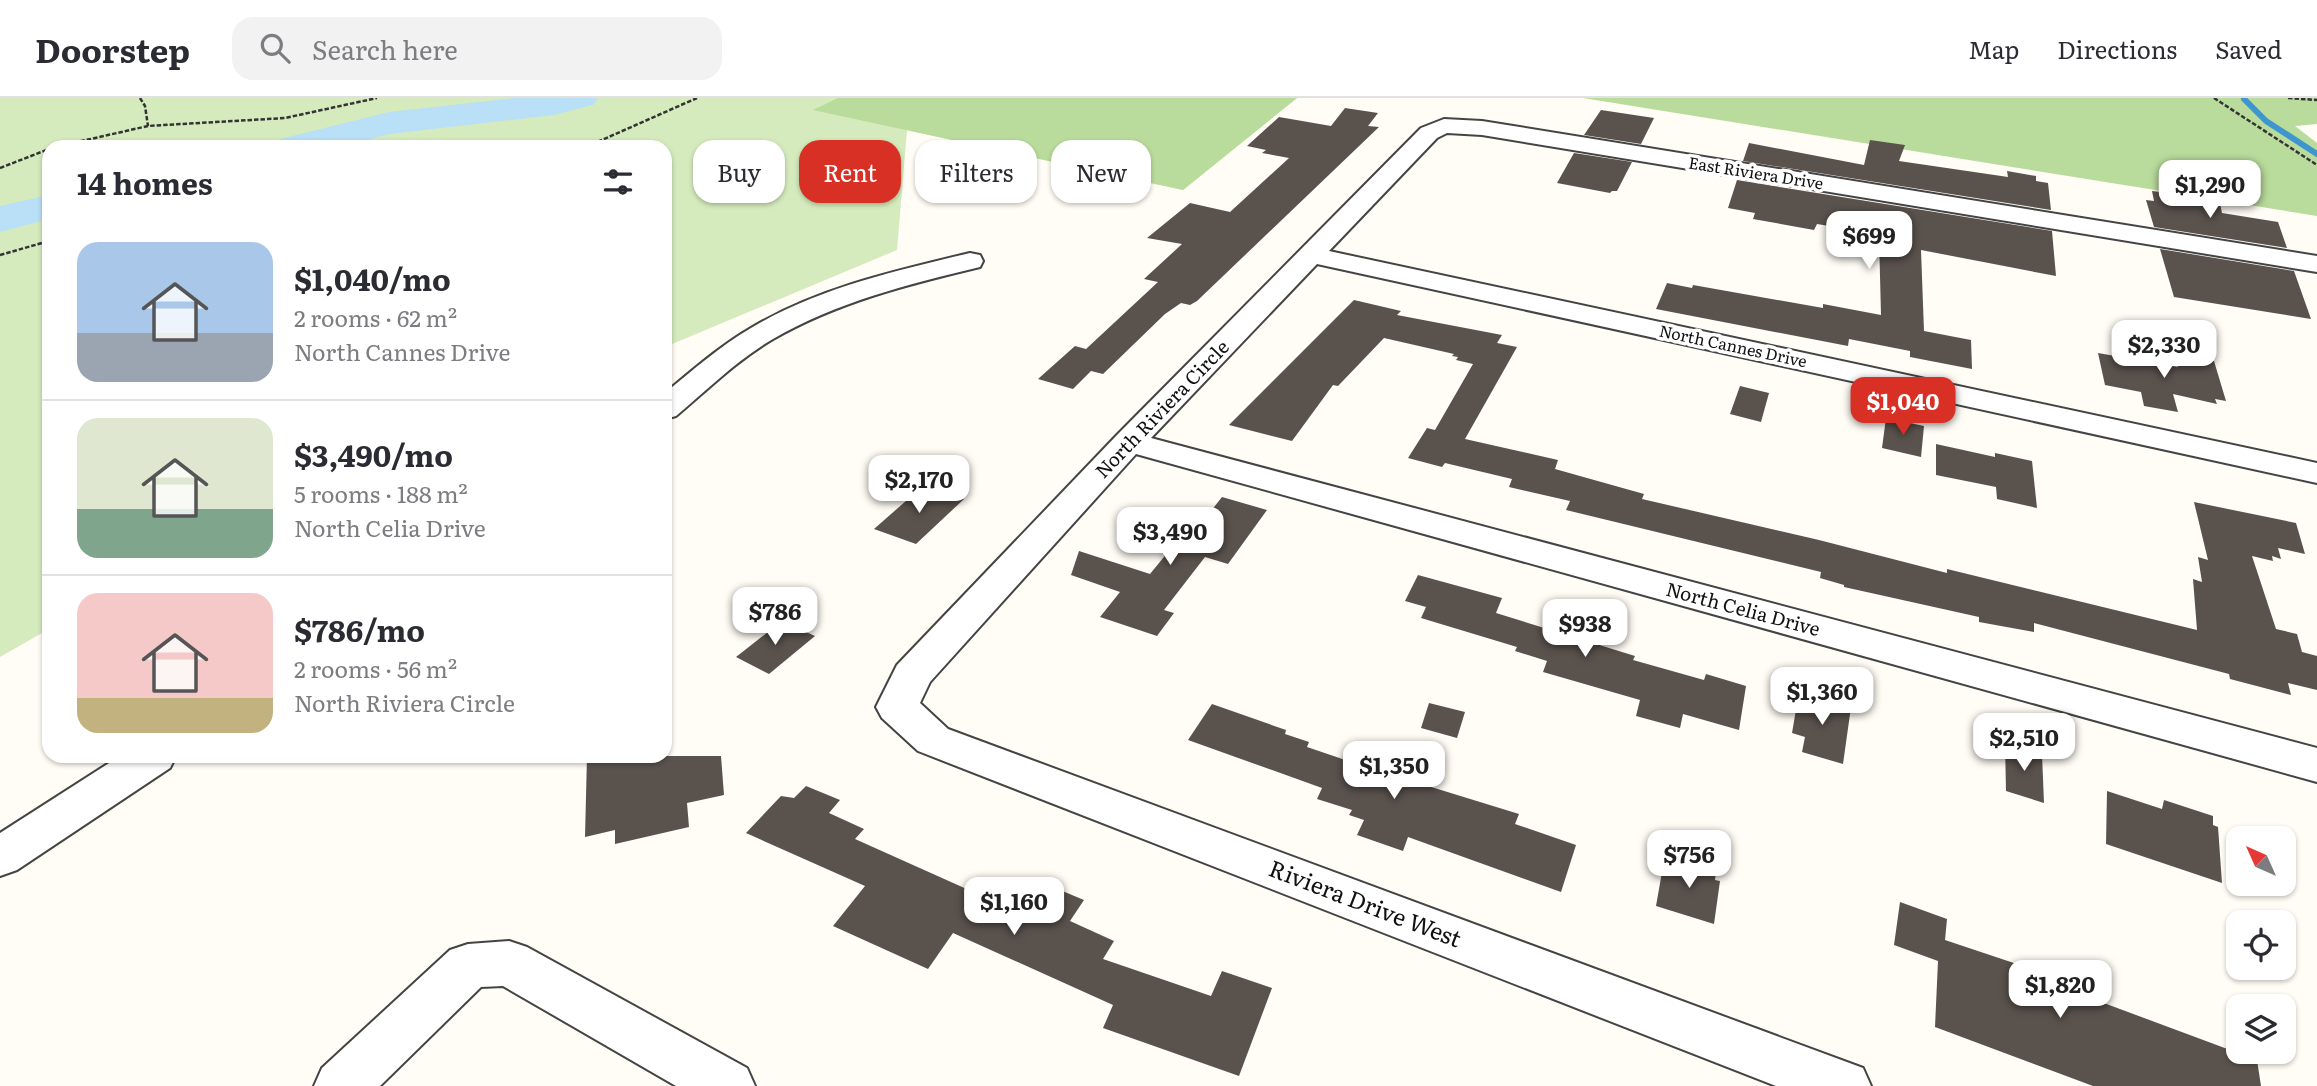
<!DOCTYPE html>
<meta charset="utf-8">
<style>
:root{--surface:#fff;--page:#f2f2f3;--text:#2b2b33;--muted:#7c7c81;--line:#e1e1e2;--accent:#d93025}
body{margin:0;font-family:Literata,serif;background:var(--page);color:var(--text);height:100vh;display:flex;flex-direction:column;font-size:26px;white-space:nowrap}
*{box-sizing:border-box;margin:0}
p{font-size:23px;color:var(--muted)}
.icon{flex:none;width:38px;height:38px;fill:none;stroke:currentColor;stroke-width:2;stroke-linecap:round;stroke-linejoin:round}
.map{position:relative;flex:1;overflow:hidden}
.details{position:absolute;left:42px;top:42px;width:630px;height:623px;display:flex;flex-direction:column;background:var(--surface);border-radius:21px;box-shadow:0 2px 5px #0004}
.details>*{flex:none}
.banner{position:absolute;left:693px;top:42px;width:665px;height:63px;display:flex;gap:14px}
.needle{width:46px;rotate:315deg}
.controls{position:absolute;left:2226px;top:728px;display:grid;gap:14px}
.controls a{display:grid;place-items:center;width:70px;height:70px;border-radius:14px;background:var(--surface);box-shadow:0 2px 5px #0004;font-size:35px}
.price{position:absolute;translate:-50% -60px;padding:0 16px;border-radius:14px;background:#fff;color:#222;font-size:23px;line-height:46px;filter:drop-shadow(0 2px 4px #0008)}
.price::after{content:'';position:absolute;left:50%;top:42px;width:21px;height:16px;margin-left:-10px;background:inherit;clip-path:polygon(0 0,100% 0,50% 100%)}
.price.on{background:var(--accent);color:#fff}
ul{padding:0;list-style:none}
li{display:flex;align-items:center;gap:21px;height:175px;padding:0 35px}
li+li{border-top:2px solid var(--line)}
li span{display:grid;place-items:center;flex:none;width:196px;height:140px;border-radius:21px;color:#555}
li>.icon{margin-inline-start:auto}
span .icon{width:84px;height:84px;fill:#fffc;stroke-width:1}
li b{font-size:30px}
h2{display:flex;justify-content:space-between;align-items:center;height:84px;padding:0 35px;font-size:30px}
.pill{padding:0 24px;border-radius:21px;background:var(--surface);box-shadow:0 2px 5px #0004;font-size:24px;line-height:63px}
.pill.on{background:var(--accent);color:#fff}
header{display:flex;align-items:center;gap:42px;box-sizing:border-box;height:98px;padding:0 35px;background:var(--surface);border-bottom:2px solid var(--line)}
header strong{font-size:33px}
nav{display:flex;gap:38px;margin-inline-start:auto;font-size:24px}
.search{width:490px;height:63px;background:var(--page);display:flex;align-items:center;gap:18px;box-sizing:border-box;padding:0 24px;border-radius:21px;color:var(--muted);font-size:26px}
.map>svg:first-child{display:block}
</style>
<header>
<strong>Doorstep</strong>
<div class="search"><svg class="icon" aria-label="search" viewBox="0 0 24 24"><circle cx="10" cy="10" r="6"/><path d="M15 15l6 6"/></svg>Search here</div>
<nav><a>Map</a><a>Directions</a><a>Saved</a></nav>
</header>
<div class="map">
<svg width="2317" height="988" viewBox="0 0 2317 988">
<rect width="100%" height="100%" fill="#fffdf5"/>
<!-- green -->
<path fill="#d5ebbd" d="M0,0H1297L1183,92L907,32L897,152L665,249V49H49V531L0,559Z"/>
<!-- forest -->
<g fill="#b9dc9c">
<path d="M838,0H1297L1183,92L813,12Z"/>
<path d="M1583,0H2317V26L2295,28L2317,45V118Z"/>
</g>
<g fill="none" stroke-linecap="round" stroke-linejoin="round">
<!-- stream -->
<path stroke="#3f96cf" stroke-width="6" d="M2244,1L2266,23L2317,56"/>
<!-- river -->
<g fill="#b9e0f7" fill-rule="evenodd">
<path d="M514,0H598L593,7L554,17L390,36L338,49H274L280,41L389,14Z"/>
<path d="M49,97V121L0,134V108Z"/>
</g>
</g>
<!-- building -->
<g fill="#5a524d">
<path d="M1345,10L1378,15L1368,28L1379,29L1197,203L1190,207L1181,205L1165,216L1103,276L1091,273L1073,291L1038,281L1075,248L1086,251L1158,184L1144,181L1182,146L1147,140L1190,105L1230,114L1289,60L1262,55L1266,52L1247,48L1279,19L1331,28Z"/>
<path d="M1601,12L1654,20L1641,46L1584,37Z"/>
<path d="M1870,42L1905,47L1899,63L2008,79L2007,73L2036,78V83L2048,85L2051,112L1743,63L1749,45L1864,67Z"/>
<path d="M1574,55L1632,64L1617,93H1612L1610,95L1557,85Z"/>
<path d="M1737,82L2052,133L2056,178L1921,152L1924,233L1971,242L1972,271L1910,259V253L1849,241L1848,248L1656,211L1667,185L1692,190L1693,187L1823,210V206L1881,217L1879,139L1872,138V135L1817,126L1814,132L1753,121L1755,115L1728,110Z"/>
<path d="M2152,93L2219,101L2222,115L2278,124L2287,150L2154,129L2146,102L2154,103Z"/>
<path d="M2160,151L2294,173L2311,221L2174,199Z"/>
<path d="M1354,202L1401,213L1397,217L1502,237L1497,245L1517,249L1465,341L1558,362L1555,371L1644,396L1642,401L1819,442L1947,475V471L2197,532L2193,481L2202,484L2198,459L2208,462L2194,404L2296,425L2305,456L2278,450L2281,461L2272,458L2273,463L2252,458L2276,531L2297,536L2302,554L2317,558V592L2288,585L2291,597L2230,581L2229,576L2034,525V534L1979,524V519L1844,489V487L1820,480L1821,474L1566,412L1570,403L1509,389L1512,381L1445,365L1442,369L1408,360L1427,330L1435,332L1473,266L1456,262L1458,259L1452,258L1454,256L1384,240L1338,288L1333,287L1292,343L1229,327Z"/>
<path d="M2098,255L2178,269L2174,256L2214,263L2226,303L2215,301L2217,306L2173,296L2178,314L2144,308L2141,294L2105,287Z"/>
<path d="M1740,288L1769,295L1761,324L1730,316Z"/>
<path d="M1886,320L1924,328L1921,359L1882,350Z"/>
<path d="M1936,346L1995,359V355L2032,363L2037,410L1997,401L1996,389L1936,377Z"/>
<path d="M923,388L964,401L916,446L874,431Z"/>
<path d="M1222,399L1267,412L1228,466L1205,459L1164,512L1174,515L1157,538L1100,519L1120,494L1071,477L1079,453L1150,476L1195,421L1203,423Z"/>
<path d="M1418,477L1502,500L1496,515L1635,558L1633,562L1704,582L1706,576L1746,588L1739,632L1683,616L1680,630L1636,618L1640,602L1543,574L1547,563L1515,553L1517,549L1421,520L1426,509L1405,503Z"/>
<path d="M782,523L815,538L769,576L736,559Z"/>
<path d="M1799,594L1851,609L1843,666L1802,654L1805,639L1792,635Z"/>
<path d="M1429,605L1465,614L1457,640L1421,630Z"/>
<path d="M1212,606L1286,632L1285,636L1309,644L1307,649L1363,668L1365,663L1416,681L1415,684L1519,716L1515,726L1576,747L1561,794L1408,739L1403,753L1357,737L1364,722L1349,717L1352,712L1317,701L1322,690L1188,642Z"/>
<path d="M2005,645L2042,656L2044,705L2006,693Z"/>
<path d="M587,658H721L724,697L687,705L689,729L615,746V732L585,739Z"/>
<path d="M806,688L840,702L829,715L864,731L855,741L1009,810L1031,780L1084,802L1070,823L1114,843L1103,861L1211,898L1222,873L1272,890L1239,978L1103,930L1113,907L953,835L928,871L833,828L865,788L746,735L781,698L794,700Z"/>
<path d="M2107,693L2162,711L2164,702L2213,718V727L2218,729L2222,785L2106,746Z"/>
<path d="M1665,757L1716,773L1715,782L1720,783L1714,826L1656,808Z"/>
<path d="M1900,804L1947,821L1945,842L2083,888L2085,898L2257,962L2261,988H2093L1935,929L1938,863L1894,847Z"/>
</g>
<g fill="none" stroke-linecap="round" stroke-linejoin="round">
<defs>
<g id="minor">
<path d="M1444,21L1482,23L2317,158V174L1482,37L1447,35L1437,40L1329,153L2317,365V385L1317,166L1151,340L2317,650V684L1136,356L930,584L920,605L948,631L1863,970L1871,988H1776L918,653L882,620L876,609L897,567L1117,337L1421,30Z"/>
<path d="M970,155L980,157L983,163L980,169C909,186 837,204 773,241C737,262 708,291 676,318L665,321V295C693,272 720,248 751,230C818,190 895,173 970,155Z"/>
<path d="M120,658H176L170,670L17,772L0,778V735Z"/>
<path d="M509,843L527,849L747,970L755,988H676L503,888L481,889L380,988H314L322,970L450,852L468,846Z"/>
</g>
</defs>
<!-- minor casing -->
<use href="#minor" stroke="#444" stroke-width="4"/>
<!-- path -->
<g stroke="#333" stroke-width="2.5" stroke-dasharray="4.5 2" stroke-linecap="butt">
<path d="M140,0L145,8L148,28"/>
<path d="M2214,0L2317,67"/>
<path d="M2288,0L2317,2"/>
<path d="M55,49L148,28L285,20L377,0"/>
<path d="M586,49L697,0"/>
<path d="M0,70L49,51"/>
<path d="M0,157L49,143"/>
</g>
<!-- minor -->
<use href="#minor" fill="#fff" fill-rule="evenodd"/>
</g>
<g text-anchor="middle" stroke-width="7" stroke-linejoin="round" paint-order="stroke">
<!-- far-street labels -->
<g font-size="16" fill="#111" stroke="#fff">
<text transform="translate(1756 75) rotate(9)" y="6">East Riviera Drive</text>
<text transform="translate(1733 248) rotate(12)" y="6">North Cannes Drive</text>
</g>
<!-- street labels -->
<g font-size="19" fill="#111" stroke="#fff">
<text transform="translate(1162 311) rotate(-46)" y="7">North Riviera Circle</text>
<text transform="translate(1743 511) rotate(15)" y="7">North Celia Drive</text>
</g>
<!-- near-street labels -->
<g font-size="23" fill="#111" stroke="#fff">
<text transform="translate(1365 806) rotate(21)" y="8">Riviera Drive West</text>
</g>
</g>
</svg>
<div class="controls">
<a><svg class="needle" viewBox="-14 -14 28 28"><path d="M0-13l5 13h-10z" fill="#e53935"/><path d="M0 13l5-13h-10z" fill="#7c7c81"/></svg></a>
<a><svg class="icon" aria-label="locate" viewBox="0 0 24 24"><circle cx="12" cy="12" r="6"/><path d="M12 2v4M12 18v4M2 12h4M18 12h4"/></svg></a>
<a><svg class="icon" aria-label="layers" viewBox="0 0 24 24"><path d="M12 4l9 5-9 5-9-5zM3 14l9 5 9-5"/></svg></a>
</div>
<b class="price" style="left:2210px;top:122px">$1,290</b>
<b class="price" style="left:1869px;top:173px">$699</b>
<b class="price" style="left:2164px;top:282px">$2,330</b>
<b class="price on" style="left:1903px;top:339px">$1,040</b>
<b class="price" style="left:919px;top:417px">$2,170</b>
<b class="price" style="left:1170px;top:469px">$3,490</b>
<b class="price" style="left:775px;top:549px">$786</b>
<b class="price" style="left:1585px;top:561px">$938</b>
<b class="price" style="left:1822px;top:629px">$1,360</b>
<b class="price" style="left:2024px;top:675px">$2,510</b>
<b class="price" style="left:1394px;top:703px">$1,350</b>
<b class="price" style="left:1689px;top:792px">$756</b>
<b class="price" style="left:1014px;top:839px">$1,160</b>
<b class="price" style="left:2060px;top:922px">$1,820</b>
<div class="banner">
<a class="pill">Buy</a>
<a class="pill on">Rent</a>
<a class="pill">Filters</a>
<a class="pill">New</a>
</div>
<section class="details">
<h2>14 homes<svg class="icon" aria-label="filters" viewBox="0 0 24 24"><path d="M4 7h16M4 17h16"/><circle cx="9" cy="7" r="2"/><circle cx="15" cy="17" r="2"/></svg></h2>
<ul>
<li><span style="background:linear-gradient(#a9c7e8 65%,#9aa5b1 0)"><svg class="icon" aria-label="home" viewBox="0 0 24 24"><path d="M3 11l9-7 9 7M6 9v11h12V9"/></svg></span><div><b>$1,040/mo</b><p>2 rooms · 62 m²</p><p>North Cannes Drive</p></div></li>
<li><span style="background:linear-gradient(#dfe7d0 65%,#7fa58c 0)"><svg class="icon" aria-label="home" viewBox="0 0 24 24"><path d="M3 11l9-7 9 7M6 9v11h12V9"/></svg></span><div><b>$3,490/mo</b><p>5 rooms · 188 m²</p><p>North Celia Drive</p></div></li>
<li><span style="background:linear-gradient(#f6c9c9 75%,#c2b280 0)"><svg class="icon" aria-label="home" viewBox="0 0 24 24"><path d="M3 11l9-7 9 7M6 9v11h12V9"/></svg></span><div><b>$786/mo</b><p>2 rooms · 56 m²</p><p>North Riviera Circle</p></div></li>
</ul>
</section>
</div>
